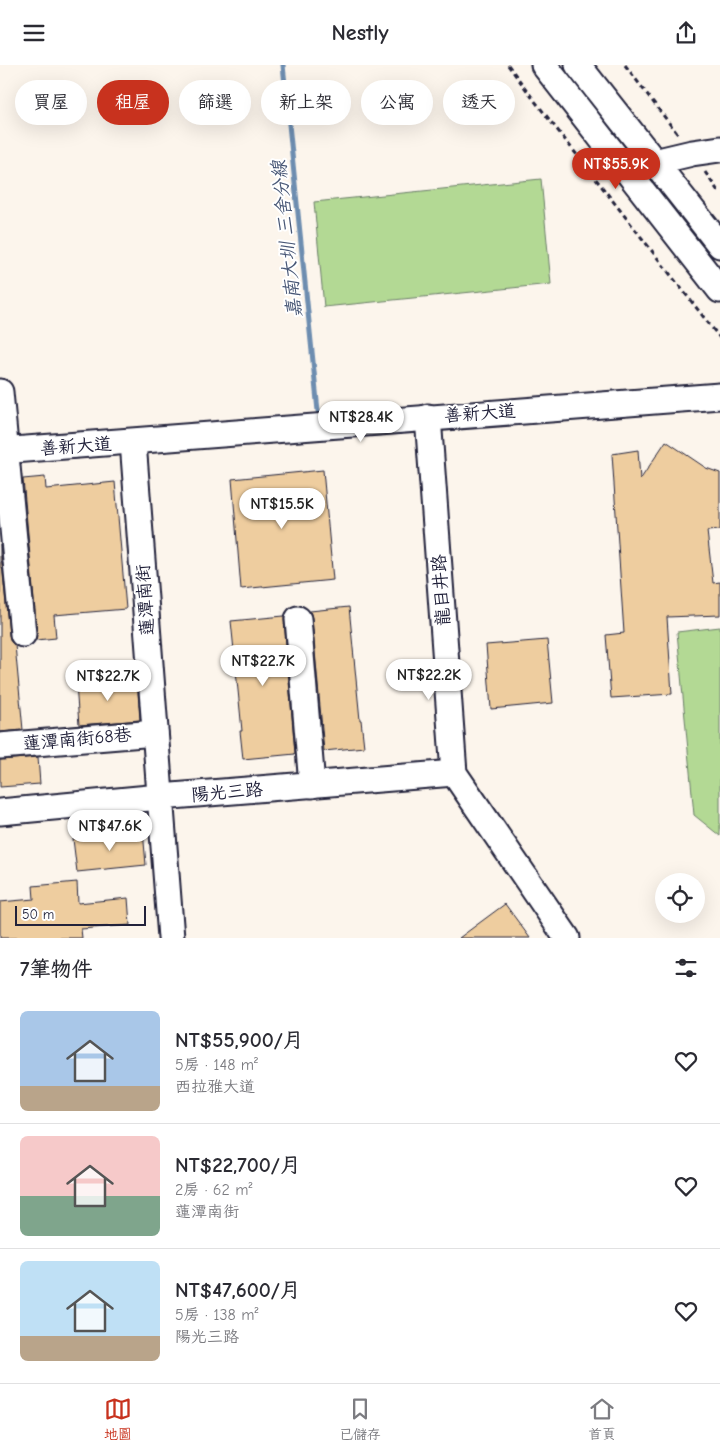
<!DOCTYPE html>
<html lang="zh-TW">
<meta charset="utf-8">
<style>
:root{--surface:#fff;--page:#f7f7f7;--text:#2b2b33;--muted:#7c7c81;--line:#e1e1e2;--accent:#c8321e}
body{margin:0;font-family:"Comic Neue","LXGW WenKai TC",sans-serif;background:var(--page);color:var(--text);height:100vh;display:flex;flex-direction:column;font-size:19px;white-space:nowrap}
*{box-sizing:border-box;margin:0}
p{font-size:16px;color:var(--muted)}
.icon{flex:none;width:28px;height:28px;fill:none;stroke:currentColor;stroke-width:2;stroke-linecap:round;stroke-linejoin:round}
.map{position:relative;height:873px;overflow:hidden}
.side{display:flex;flex-direction:column;background:var(--surface);flex:1}
.side>*{flex:none}
.guide{position:absolute;left:15px;top:15px;width:690px;height:45px;display:flex;gap:10px}
.buttons{position:absolute;left:655px;top:808px;display:grid;gap:10px}
.buttons a{display:grid;place-items:center;width:50px;height:50px;border-radius:50%;background:var(--surface);box-shadow:0 5px 20px #0002;font-size:25px}
.scale{position:absolute;left:15px;bottom:12px;width:131px;box-sizing:border-box;padding-left:5px;border:2px solid #22223b;border-top:0;font-size:14px;line-height:18px;white-space:nowrap;color:#22223b;-webkit-text-stroke:4px #fff;paint-order:stroke}
.price{position:absolute;translate:-50% -42px;padding:0 11px;border-radius:18px;background:#fff;color:#222;font-size:16px;line-height:32px;filter:drop-shadow(0 1px 2px #0008)}
.price::after{content:'';position:absolute;left:50%;top:30px;width:15px;height:11px;margin-left:-8px;background:inherit;clip-path:polygon(0 0,100% 0,50% 100%)}
.price.current{background:var(--accent);color:#fff}
ul{padding:0;list-style:none}
li{display:flex;align-items:center;gap:15px;height:125px;padding:0 20px}
li+li{border-top:1px solid var(--line)}
li span{display:grid;place-items:center;flex:none;width:140px;height:100px;border-radius:8px;color:#555}
li>.icon{margin-inline-start:auto}
span .icon{width:60px;height:60px;fill:#fffc;stroke-width:1}
li b{font-size:21px}
h2{display:flex;justify-content:space-between;align-items:center;height:60px;padding:0 20px;font-size:21px}
.pill{padding:0 18px;border-radius:22px;background:var(--surface);box-shadow:0 5px 20px #0002;font-size:18px;line-height:45px}
.pill.current{background:var(--accent);color:#fff}
header{display:flex;justify-content:space-between;align-items:center;height:65px;padding:0 20px;background:var(--surface);font-size:22px;font-weight:800}
.tab-bar{display:flex;justify-content:space-around;align-items:center;height:70px;border-top:1px solid var(--line);background:var(--surface);font-size:14px;color:var(--muted)}
.tab-bar a{display:grid;justify-items:center;gap:2px}
.tab-bar .current{color:var(--accent)}
.map>svg:first-child{display:block}
</style>
<header><svg class="icon" aria-label="menu" viewBox="0 0 24 24"><path d="M4 6h16M4 12h16M4 18h16"/></svg>Nestly<svg class="icon" aria-label="share" viewBox="0 0 24 24"><path d="M12 15V3M7 8l5-5 5 5M5 13v7h14v-7"/></svg></header>
<div class="map">
<svg width="720" height="873" viewBox="0 0 720 873">
<rect width="100%" height="100%" fill="#fcf5ec"/>
<filter id="ink" filterUnits="userSpaceOnUse"><feTurbulence type="fractalNoise" baseFrequency=".02" numOctaves="2"/><feDisplacementMap in="SourceGraphic" scale="10" xChannelSelector="R" yChannelSelector="G"/><feConvolveMatrix kernelMatrix="1 2 1 2 8 2 1 2 1" color-interpolation-filters="sRGB"/></filter>
<g filter="url(#ink)">
<!-- green -->
<g fill="#b3d994" stroke="#6a7e68">
<path d="M541,114L551,219L324,242L314,137Z"/>
<path d="M720,562V771L694,750L677,567Z"/>
</g>
<g fill="none" stroke-linecap="round" stroke-linejoin="round">
<!-- stream -->
<path stroke="#6d8db0" stroke-width="5" d="M283,0L318,346"/>
</g>
<!-- building -->
<g fill="#eecd9f" stroke="#22223b">
<path d="M666,376L706,403L720,408V465L707,466L713,518L720,517V550L667,552L672,629L611,633L606,570L624,568L612,389L638,385L640,415Z"/>
<path d="M323,405L333,515L241,524L232,414Z"/>
<path d="M45,412L46,424L115,417L126,544L54,550L56,573L36,575L37,568L23,414Z"/>
<path d="M0,479L9,570L11,577L15,580L23,665L0,667Z"/>
<path d="M349,542L360,655H361L364,682L324,686L312,553L310,546Z"/>
<path d="M284,551V555L295,689L243,694L240,666H242L240,645L231,556Z"/>
<path d="M547,575L553,638L491,644L486,580Z"/>
<path d="M137,614L140,655L79,660L76,619Z"/>
<path d="M38,692L40,719L0,722V695Z"/>
<path d="M143,766L146,800L77,807L73,774Z"/>
<path d="M77,817L78,838L128,833L130,860L81,864L82,873H0V837L34,834L33,821Z"/>
<path d="M505,839L530,873H459Z"/>
</g>
<g fill="none" stroke-linecap="round" stroke-linejoin="round">
<defs>
<g id="minor">
<path d="M544,0L720,225"/>
<path d="M578,0L720,180"/>
<path d="M654,97L692,88L720,84"/>
<path d="M0,327L23,569"/>
<path d="M428,352L454,708L567,873"/>
<path d="M133,377L171,873"/>
<path d="M0,386C240,367 480,348 720,331"/>
<path d="M298,554L312,720"/>
<path d="M0,681L155,668"/>
<path d="M0,747L160,732L454,708"/>
</g>
</defs>
<!-- minor casing -->
<use href="#minor" stroke="#22223b" stroke-width="29"/>
<!-- path -->
<g stroke="#22223b" stroke-width="3" stroke-dasharray="5 4" stroke-linecap="butt">
<path d="M508,0L534,35L720,273"/>
<path d="M625,0L679,71"/>
<path d="M705,107L720,129"/>
</g>
<!-- minor -->
<use href="#minor" stroke="#fff" stroke-width="25"/>
</g>
</g>
<g text-anchor="middle" stroke-width="4" stroke-linejoin="round" paint-order="stroke">
<!-- street labels -->
<g font-size="18" fill="#22223b" stroke="#fff">
<text transform="translate(480 348) rotate(-4)" y="6">善新大道</text>
<text transform="translate(76 381) rotate(-4)" y="6">善新大道</text>
<text transform="translate(441 525) rotate(-94)" y="6">龍目井路</text>
<text transform="translate(145 535) rotate(-94)" y="6">蓮潭南街</text>
<text transform="translate(77 674) rotate(-5)" y="6">蓮潭南街68巷</text>
<text transform="translate(227 727) rotate(-5)" y="6">陽光三路</text>
</g>
<!-- water labels -->
<g font-size="19" font-style="italic" fill="#485776" stroke="#fff">
<text transform="translate(286 174) rotate(-96)" y="7">嘉南大圳 三舍分線</text>
</g>
</g>
</svg>
<div class="buttons">
<a><svg class="icon" aria-label="locate" viewBox="0 0 24 24"><circle cx="12" cy="12" r="6"/><path d="M12 2v4M12 18v4M2 12h4M18 12h4"/></svg></a>
</div>
<div class="scale">50 m</div>
<b class="price current" style="left:616px;top:125px">NT$55.9K</b>
<b class="price" style="left:361px;top:378px">NT$28.4K</b>
<b class="price" style="left:282px;top:465px">NT$15.5K</b>
<b class="price" style="left:263px;top:622px">NT$22.7K</b>
<b class="price" style="left:429px;top:636px">NT$22.2K</b>
<b class="price" style="left:108px;top:637px">NT$22.7K</b>
<b class="price" style="left:110px;top:787px">NT$47.6K</b>
<div class="guide">
<a class="pill">買屋</a>
<a class="pill current">租屋</a>
<a class="pill">篩選</a>
<a class="pill">新上架</a>
<a class="pill">公寓</a>
<a class="pill">透天</a>
</div>
</div>
<section class="side">
<h2>7筆物件<svg class="icon" aria-label="filters" viewBox="0 0 24 24"><path d="M4 7h16M4 17h16"/><circle cx="9" cy="7" r="2"/><circle cx="15" cy="17" r="2"/></svg></h2>
<ul>
<li><span style="background:linear-gradient(#a9c7e8 75%,#b9a48a 0)"><svg class="icon" aria-label="home" viewBox="0 0 24 24"><path d="M3 11l9-7 9 7M6 9v11h12V9"/></svg></span><div><b>NT$55,900/月</b><p>5房 · 148 m²</p><p>西拉雅大道</p></div><svg class="icon" aria-label="heart" viewBox="0 0 24 24"><path d="M12 20l-8-8c-3-5 5-10 8-4 3-6 11-1 8 4z"/></svg></li>
<li><span style="background:linear-gradient(#f6c9c9 60%,#7fa58c 0)"><svg class="icon" aria-label="home" viewBox="0 0 24 24"><path d="M3 11l9-7 9 7M6 9v11h12V9"/></svg></span><div><b>NT$22,700/月</b><p>2房 · 62 m²</p><p>蓮潭南街</p></div><svg class="icon" aria-label="heart" viewBox="0 0 24 24"><path d="M12 20l-8-8c-3-5 5-10 8-4 3-6 11-1 8 4z"/></svg></li>
<li><span style="background:linear-gradient(#bfe0f5 75%,#b9a48a 0)"><svg class="icon" aria-label="home" viewBox="0 0 24 24"><path d="M3 11l9-7 9 7M6 9v11h12V9"/></svg></span><div><b>NT$47,600/月</b><p>5房 · 138 m²</p><p>陽光三路</p></div><svg class="icon" aria-label="heart" viewBox="0 0 24 24"><path d="M12 20l-8-8c-3-5 5-10 8-4 3-6 11-1 8 4z"/></svg></li>
</ul>
</section>
<nav class="tab-bar">
<a class="current"><svg class="icon" aria-label="map" viewBox="0 0 24 24"><path d="M3 6l6-2 6 2 6-2v14l-6 2-6-2-6 2zM9 4v14M15 6v14"/></svg>地圖</a>
<a><svg class="icon" aria-label="saved" viewBox="0 0 24 24"><path d="M7 4h10v16l-5-4-5 4z"/></svg>已儲存</a>
<a><svg class="icon" aria-label="home" viewBox="0 0 24 24"><path d="M3 11l9-7 9 7M6 9v11h12V9"/></svg>首頁</a>
</nav>
